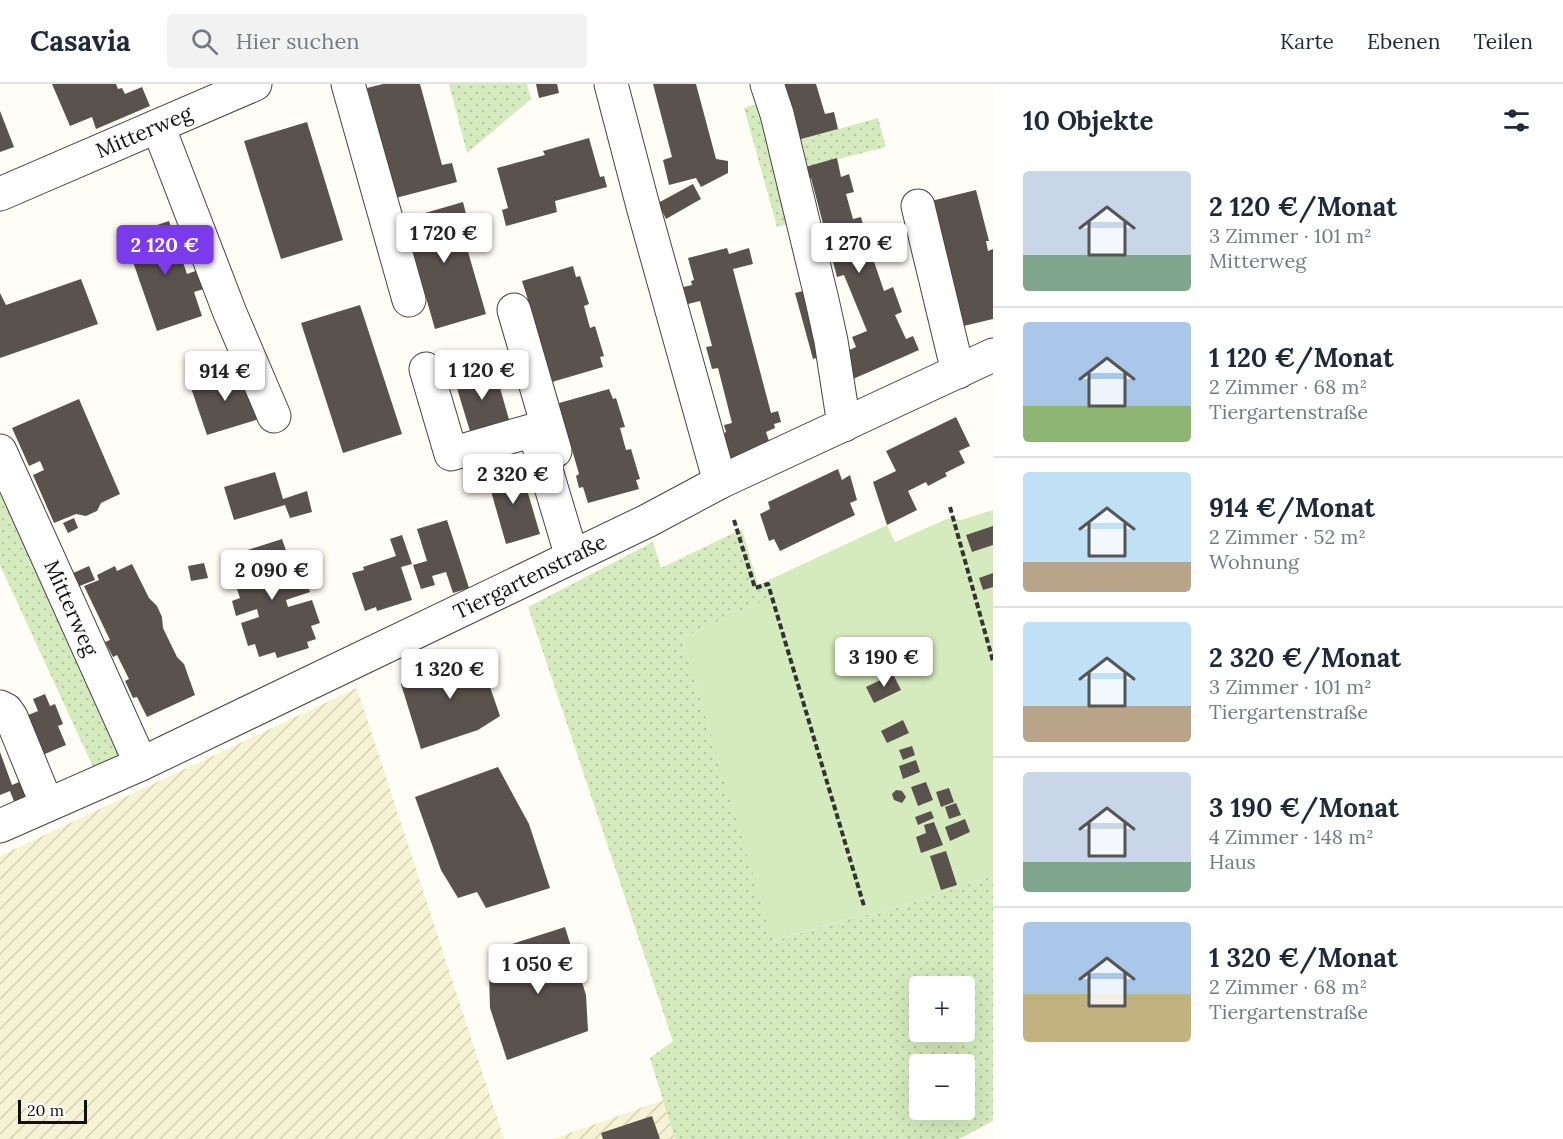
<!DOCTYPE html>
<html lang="de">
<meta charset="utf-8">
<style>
:root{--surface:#fff;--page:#f2f2f3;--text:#1f2937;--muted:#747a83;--line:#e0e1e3;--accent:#7c3aed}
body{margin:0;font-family:Lora,serif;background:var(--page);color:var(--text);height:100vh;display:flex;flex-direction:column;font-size:22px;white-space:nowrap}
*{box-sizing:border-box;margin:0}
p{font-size:20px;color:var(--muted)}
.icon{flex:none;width:33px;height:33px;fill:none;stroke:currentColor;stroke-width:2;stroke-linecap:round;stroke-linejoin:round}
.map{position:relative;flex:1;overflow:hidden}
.panel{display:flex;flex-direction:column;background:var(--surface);width:570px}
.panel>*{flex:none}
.buttons{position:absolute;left:909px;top:892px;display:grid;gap:12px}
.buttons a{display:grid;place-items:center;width:66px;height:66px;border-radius:6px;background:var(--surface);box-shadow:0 6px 24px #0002;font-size:30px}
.scale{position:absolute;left:18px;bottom:15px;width:69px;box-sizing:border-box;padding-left:6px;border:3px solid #111;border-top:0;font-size:16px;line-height:21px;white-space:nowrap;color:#111;-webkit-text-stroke:4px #fff;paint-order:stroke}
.price{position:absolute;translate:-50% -51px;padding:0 14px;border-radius:6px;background:#fff;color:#222;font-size:20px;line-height:39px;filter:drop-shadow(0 2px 3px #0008)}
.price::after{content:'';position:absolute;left:50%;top:36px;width:18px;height:14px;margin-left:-9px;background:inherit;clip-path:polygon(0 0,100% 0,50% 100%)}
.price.current{background:var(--accent);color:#fff}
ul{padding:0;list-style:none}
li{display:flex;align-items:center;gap:18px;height:150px;padding:0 30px}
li+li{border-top:2px solid var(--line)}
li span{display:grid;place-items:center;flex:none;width:168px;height:120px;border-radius:6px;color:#555}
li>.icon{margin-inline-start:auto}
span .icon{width:72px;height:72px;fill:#fffc;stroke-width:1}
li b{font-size:26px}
h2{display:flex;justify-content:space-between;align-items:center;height:72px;padding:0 30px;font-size:26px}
header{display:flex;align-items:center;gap:36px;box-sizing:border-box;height:84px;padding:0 30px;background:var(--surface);border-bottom:2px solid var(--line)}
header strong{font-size:28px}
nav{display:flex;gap:33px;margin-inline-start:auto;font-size:21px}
.search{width:420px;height:54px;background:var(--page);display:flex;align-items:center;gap:15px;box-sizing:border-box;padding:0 21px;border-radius:6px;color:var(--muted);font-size:22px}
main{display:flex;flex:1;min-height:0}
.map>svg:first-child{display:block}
</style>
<header>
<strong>Casavia</strong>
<div class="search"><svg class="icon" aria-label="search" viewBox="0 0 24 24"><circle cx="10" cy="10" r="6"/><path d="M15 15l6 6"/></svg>Hier suchen</div>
<nav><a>Karte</a><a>Ebenen</a><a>Teilen</a></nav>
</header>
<main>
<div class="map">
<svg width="993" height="1055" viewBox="0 0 993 1055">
<defs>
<pattern id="farmland-furrows" width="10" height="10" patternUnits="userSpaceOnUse" patternTransform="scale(1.5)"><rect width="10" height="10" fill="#f6f3d4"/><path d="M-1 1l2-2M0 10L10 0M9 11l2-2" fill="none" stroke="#d2cfb5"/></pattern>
<pattern id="grass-dots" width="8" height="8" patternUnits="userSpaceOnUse" patternTransform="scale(1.5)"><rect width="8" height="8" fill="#d5ebbd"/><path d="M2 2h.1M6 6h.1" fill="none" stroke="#b6c8a1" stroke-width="1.8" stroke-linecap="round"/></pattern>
</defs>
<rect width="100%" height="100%" fill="#fffdf5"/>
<!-- farmland -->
<g fill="url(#farmland-furrows)">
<path d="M357,604L504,1055H0V772Z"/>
<path d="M663,1016L675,1055H553Z"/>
</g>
<!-- grass -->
<g fill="url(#grass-dots)" fill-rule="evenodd">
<path d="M449,0H527L531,15L467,69Z"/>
<path d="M764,18L777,62L878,34L886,63L783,89L796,138L777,143L744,24Z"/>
<path d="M0,390L125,672L94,685L0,481Z"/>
<path d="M742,445L758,501L771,495L776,512L682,554L774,857L861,831L874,830L993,792V1037L959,1055H675L650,974L673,957L528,523L653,458L661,484ZM920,903H964V948H920ZM920,981H964V1026H920Z"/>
</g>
<!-- garden -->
<path fill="#d5ebbd" d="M993,426V792L874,830L861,831L773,857L682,554L775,512L771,495L887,441L895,458L949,434L961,436Z"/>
<!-- building -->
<g fill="#5a524d">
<path d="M52,0H116L118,5L122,4L125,10L142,3L150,22L96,45L92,33L70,42Z"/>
<path d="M383,0H420L442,81L452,79L457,98L388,116L392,95L367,4Z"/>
<path d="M536,0H557L559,9L539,14Z"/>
<path d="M653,0H696L716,75L728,77V89L701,103L696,94L669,101L663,76L672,73Z"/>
<path d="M784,0H816L825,30L834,28L838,45L794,57Z"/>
<path d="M0,27L14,63L0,68Z"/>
<path d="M307,38L343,156L281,175L244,57Z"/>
<path d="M589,54L600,93L604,92L607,103L555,117L557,128L506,142L502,126L508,124L497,84L545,71L543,67Z"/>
<path d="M837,74L841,93L849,90L854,108L846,110L853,135L861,133L865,148L857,150L862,169L870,166L884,207L893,203L902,228L895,231L906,255L913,252L919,266L853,295L845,268L856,263L852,253L867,247L844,191L837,193L811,94L805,96L802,84Z"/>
<path d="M693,100L701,115L666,135L658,119Z"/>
<path d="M976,106L989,157H986L988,167L993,165V235L951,245L927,118Z"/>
<path d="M463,118L468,138L460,140L486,230L435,245L409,154L400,157L394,138Z"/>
<path d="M169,137L187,190L201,185L207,204L194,208L202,232L157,247L124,152Z"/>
<path d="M727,164L729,170L749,164L753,180L733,185L771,329L778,327L781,338L774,340L775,344L766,348L769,357L723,379V350L726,348L724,341L732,339L718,284L712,285L706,263L712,262L700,217L680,222L675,205L692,201L691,197L694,196L688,174Z"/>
<path d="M573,182L576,193L580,192L589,220L584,222L590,244L595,242L604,272L600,273L603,283L552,298L524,218L528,216L522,197Z"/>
<path d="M81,195L98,240L0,274V209L6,221Z"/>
<path d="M811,205L829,270L813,275L795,209Z"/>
<path d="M360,221L402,350L343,369L301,239Z"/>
<path d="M492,276L512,346L473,357L452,288Z"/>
<path d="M242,285L259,335L207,351L190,301Z"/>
<path d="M609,305L613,315L616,314L625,343L620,344L626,366L631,365L640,395L636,396L639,405L588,419L583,403L579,404L576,392L579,390L568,352L564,353L560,340L564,339L559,319Z"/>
<path d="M79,315L120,410L101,419L97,427L86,432L76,430L54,439L33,391L44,386L40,377L29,382L12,344Z"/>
<path d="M956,333L970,362L959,367L965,379L945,389L947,392L928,402L926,398L908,407L917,426L887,441L873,398L896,387L886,367Z"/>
<path d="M520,382L540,450L506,460L487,393Z"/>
<path d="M838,385L842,396L850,391L857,416L850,419L855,431L780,467L774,455L769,457L760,430L770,425L768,418Z"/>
<path d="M275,388L283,415L307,407L312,428L290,434L285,421L234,436L224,403Z"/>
<path d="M74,434L78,444L68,449L63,439Z"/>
<path d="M447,436L469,504L453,509L446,488L432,492L435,501L421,505L413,481L427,477L417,445Z"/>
<path d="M993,442V461L972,468L966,451Z"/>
<path d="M402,451L412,480L401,483L412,516L377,527L376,523L365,527L352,489L364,486L363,483L396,472L390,455Z"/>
<path d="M282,455L296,495L304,492L310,508L286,516L288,523L312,516L320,539L311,542L316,555L307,558L309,564L277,574L275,568L259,573L255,560L248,562L241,539L259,533L257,525L236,532L232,517L240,514L226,473Z"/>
<path d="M204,479L208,494L191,497L188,482Z"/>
<path d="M132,480L149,514L157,522L162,533L163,544L177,573L184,580L195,611L147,633L137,613L133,614L125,597L129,595L117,571L113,573L105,558L110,556L84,502L99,496L97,491L115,482L117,487Z"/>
<path d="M89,482L95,496L77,503L71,490Z"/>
<path d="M993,489V503L983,506L979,494Z"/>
<path d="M882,558L892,584L877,590L867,564Z"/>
<path d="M477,565L500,632L478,646L421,665L401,600L439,578Z"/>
<path d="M893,590L901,606L874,619L866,603Z"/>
<path d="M45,610L50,622L55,620L63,640L58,642L66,661L38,673L21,634L38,627L33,615Z"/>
<path d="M903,636L909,649L887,659L881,647Z"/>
<path d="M912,662L915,671L903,676L899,666Z"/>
<path d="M0,668L12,701L24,696L31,713L15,720L10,707L0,711Z"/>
<path d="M916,676L920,688L903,695L899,682Z"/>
<path d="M498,683L529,740L550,804L486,824L477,808L458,814L441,786L415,713Z"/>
<path d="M926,698L933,716L918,722L911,703Z"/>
<path d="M949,704L954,718L941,723L936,708Z"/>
<path d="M896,706L902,707L906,713L902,719L894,716L892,710Z"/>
<path d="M956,719L961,731L949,735L945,723Z"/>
<path d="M931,727L934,734L918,741L915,733Z"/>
<path d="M965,735L970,748L950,757L945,743Z"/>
<path d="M934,738L943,761L921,769L916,753L926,749L924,741Z"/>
<path d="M946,767L957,801L941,806L930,772Z"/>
<path d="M565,843L586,911L588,947L507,976L490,924L489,890L509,883L506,862Z"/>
<path d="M652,1032L660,1055H603L601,1049Z"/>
</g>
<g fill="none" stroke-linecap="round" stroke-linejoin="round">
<defs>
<g id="minor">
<path d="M348,0L409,216"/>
<path d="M611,0L644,126L720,398"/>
<path d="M767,0L777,30L822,216L831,257L844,341"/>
<path d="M158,42L230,229L274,332"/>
<path d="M0,110L255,0"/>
<path d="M918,122L958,288"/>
<path d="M514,226L555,367"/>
<path d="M426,285L451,370L534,346L572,473"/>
<path d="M0,367L141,680"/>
<path d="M0,623L6,626L11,633L47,721"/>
<path d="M0,742L141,680L647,437L720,398L993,271"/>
</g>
</defs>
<!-- minor casing -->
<use href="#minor" stroke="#444" stroke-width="35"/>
<!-- path -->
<g stroke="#333" stroke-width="4" stroke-dasharray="6 3" stroke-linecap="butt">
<path d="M950,423L993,577"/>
<path d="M734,436L755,504L768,500L864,822"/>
</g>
<!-- minor -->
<use href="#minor" stroke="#fff" stroke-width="33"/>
</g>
<g text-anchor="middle" stroke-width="6" stroke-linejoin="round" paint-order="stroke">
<!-- street labels -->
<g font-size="21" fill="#111" stroke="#fff">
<text transform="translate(144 48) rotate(-23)" y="7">Mitterweg</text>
<text transform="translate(530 493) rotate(-26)" y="7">Tiergartenstraße</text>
<text transform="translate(71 524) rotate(66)" y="7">Mitterweg</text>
</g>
</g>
</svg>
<div class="buttons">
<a>+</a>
<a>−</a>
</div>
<div class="scale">20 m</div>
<b class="price" style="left:444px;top:180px">1 720 €</b>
<b class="price" style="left:859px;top:190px">1 270 €</b>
<b class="price current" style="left:165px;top:192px">2 120 €</b>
<b class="price" style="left:482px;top:317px">1 120 €</b>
<b class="price" style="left:225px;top:318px">914 €</b>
<b class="price" style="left:513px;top:421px">2 320 €</b>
<b class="price" style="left:272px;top:517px">2 090 €</b>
<b class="price" style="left:884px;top:604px">3 190 €</b>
<b class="price" style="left:450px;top:616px">1 320 €</b>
<b class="price" style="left:538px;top:911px">1 050 €</b>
</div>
<section class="panel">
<h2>10 Objekte<svg class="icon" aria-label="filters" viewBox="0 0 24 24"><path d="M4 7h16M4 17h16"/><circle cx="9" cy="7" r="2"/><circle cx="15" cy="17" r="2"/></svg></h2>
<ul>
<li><span style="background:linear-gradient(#c9d6e8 70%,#7fa58c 0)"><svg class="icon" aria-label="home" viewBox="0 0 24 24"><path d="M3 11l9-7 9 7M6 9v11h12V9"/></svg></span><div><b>2 120 €/Monat</b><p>3 Zimmer · 101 m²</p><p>Mitterweg</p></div></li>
<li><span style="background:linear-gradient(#a9c7e8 70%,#8fb573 0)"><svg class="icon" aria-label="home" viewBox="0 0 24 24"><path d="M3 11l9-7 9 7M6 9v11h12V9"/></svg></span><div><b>1 120 €/Monat</b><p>2 Zimmer · 68 m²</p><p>Tiergartenstraße</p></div></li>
<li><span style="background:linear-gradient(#bfe0f5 75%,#b9a48a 0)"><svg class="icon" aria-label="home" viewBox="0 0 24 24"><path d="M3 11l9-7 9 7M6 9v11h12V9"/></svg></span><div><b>914 €/Monat</b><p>2 Zimmer · 52 m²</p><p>Wohnung</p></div></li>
<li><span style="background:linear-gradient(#bfe0f5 70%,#b9a48a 0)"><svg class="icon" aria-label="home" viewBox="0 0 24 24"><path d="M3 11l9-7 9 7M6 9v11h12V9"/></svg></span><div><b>2 320 €/Monat</b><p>3 Zimmer · 101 m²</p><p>Tiergartenstraße</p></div></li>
<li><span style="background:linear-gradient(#c9d6e8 75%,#7fa58c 0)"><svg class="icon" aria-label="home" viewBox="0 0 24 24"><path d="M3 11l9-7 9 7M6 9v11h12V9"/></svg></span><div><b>3 190 €/Monat</b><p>4 Zimmer · 148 m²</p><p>Haus</p></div></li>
<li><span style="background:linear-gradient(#a9c7e8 60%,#c2b280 0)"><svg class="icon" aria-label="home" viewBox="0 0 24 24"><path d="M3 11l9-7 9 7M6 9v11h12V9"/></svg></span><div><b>1 320 €/Monat</b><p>2 Zimmer · 68 m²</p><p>Tiergartenstraße</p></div></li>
</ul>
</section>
</main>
